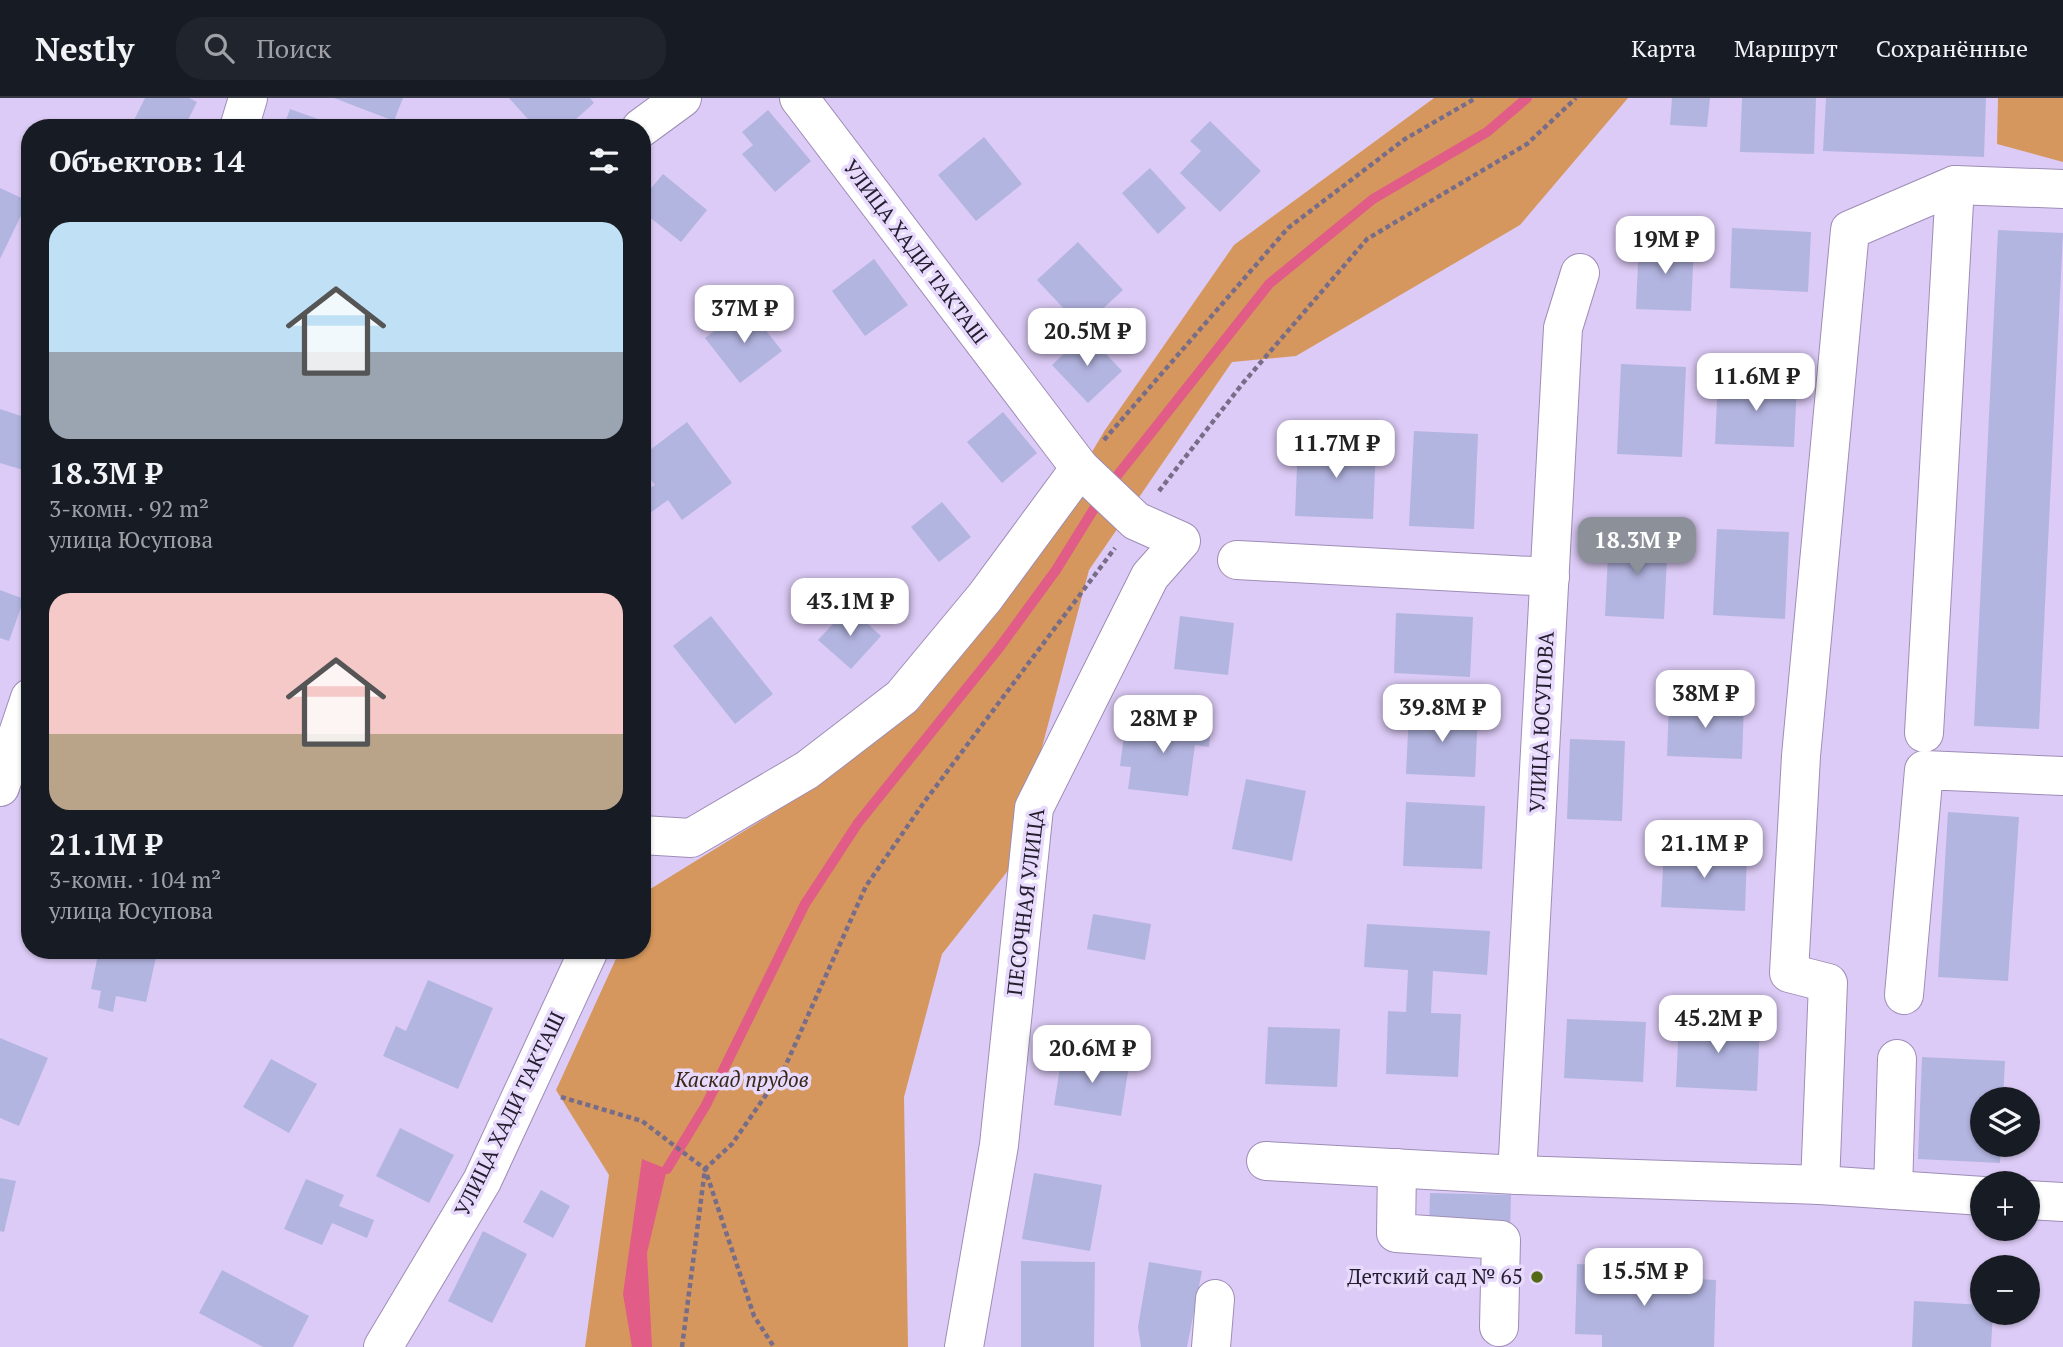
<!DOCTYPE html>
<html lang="ru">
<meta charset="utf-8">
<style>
:root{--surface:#171b24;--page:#20242c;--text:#f1f3f6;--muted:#9ea1a6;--line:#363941;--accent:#8c9099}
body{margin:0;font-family:"PT Serif",serif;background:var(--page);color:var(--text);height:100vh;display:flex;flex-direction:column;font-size:26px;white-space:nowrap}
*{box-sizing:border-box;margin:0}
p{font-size:23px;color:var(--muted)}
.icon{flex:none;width:38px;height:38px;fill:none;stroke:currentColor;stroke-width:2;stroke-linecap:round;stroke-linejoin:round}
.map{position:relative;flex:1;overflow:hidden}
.drawer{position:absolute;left:21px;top:21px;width:630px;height:840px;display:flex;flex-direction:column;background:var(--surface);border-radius:28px;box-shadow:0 2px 5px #0004}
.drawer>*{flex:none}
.fabs{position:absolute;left:1970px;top:989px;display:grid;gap:14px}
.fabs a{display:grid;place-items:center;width:70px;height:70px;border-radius:50%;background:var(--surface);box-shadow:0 2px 5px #0004;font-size:35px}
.price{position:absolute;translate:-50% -60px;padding:0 16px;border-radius:14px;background:#fff;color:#222;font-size:23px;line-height:46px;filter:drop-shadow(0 2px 4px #0008)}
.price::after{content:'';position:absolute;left:50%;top:42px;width:21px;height:16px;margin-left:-10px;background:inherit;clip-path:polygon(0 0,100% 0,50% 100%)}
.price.on{background:var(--accent);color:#fff}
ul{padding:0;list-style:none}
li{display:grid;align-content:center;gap:14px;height:371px;padding:0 28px}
li span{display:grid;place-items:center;height:217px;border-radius:21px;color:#555}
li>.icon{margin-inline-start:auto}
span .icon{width:126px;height:126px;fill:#fffc;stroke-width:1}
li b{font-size:30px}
h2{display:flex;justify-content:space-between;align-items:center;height:84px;padding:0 28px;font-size:30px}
header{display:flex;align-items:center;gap:42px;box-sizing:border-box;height:98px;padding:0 35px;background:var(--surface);border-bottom:2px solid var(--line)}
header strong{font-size:33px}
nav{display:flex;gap:38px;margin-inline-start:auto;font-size:24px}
.search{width:490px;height:63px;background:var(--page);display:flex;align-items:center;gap:18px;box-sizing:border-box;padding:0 24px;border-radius:28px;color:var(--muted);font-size:26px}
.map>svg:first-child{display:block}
</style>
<header>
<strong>Nestly</strong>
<div class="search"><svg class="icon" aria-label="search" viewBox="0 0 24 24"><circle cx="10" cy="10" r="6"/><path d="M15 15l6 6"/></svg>Поиск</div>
<nav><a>Карта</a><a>Маршрут</a><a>Сохранённые</a></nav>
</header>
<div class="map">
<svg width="2063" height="1249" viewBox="0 0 2063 1249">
<rect width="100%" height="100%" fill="#dccbf6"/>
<!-- green -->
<g fill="#d5975d">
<path d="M1434,0H1628L1520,127L1296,258L1232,264L1089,472L1010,770L942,856L904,999L908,1249H585L609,1077L556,992L620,852H642V804L647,793L767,719L919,610L1036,448L1105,332L1234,147Z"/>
<path d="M1998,0H2063V64L1997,46Z"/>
</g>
<!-- water -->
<path fill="#e15c86" d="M642,1061L667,1071L647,1155L652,1249H632L623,1196Z"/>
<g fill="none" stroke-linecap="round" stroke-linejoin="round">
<!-- stream -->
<path stroke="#e15c86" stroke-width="10" d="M667,1071L706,1007L805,806L858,725L999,550L1056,472L1105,393L1269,186L1373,101L1487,34L1527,0"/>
</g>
<!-- building -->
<g fill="#b3b5e1">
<path d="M145,0H189L197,4L184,30H130Z"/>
<path d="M334,0H403L394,23Z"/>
<path d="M509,0H590L594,5L566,30H536Z"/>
<path d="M1672,0H1710L1707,29L1670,27Z"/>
<path d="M1742,0H1816L1814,56L1740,54Z"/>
<path d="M1826,0H1986L1984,59L1823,53Z"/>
<path d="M290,11L340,29V30H283Z"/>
<path d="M768,12L811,63L775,94L742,56L753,47L742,34Z"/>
<path d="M1210,23L1261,73L1220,114L1180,75L1201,53L1190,43Z"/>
<path d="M984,39L1022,86L976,123L938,77Z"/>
<path d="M1150,70L1186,110L1158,136L1122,95Z"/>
<path d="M663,76L707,112L681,144L642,113V101Z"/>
<path d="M0,90L28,103L0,161Z"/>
<path d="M1732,130L1811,134L1808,194L1730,190Z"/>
<path d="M1998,132L2063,135L2039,631L1974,628Z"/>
<path d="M1639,143L1694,145L1691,213L1636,211Z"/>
<path d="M1078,144L1123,192L1082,230L1037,182Z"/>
<path d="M874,161L908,207L865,238L832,193Z"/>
<path d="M747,208L782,253L740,285L705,240Z"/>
<path d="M1086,235L1122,273L1088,305L1052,267Z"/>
<path d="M1621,266L1686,269L1682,359L1617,356Z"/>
<path d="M1718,281L1797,284L1794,349L1715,346Z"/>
<path d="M0,311L30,321V374L0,365Z"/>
<path d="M1003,314L1037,355L1002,385L967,344Z"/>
<path d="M687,324L732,385L682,422L668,402L650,415L642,404V396L655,387L642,370V358Z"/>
<path d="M1414,333L1478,336L1474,431L1409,428Z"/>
<path d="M1298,344L1376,347L1373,421L1295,418Z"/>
<path d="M942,404L971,439L939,464L911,429Z"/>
<path d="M1717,431L1789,434L1785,521L1713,517Z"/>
<path d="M1609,436L1668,439L1664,521L1605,518Z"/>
<path d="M0,492L24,501L9,543L0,540Z"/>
<path d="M849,509L881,538L851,571L818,542Z"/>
<path d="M1396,515L1473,519L1470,579L1394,575Z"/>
<path d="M711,518L773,596L735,626L673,548Z"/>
<path d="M1180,518L1234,525L1228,577L1174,571Z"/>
<path d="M1669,604L1744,607L1742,661L1667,658Z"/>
<path d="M1409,612L1478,615L1475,679L1406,676Z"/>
<path d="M1141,619L1211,628L1209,649L1195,647L1188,698L1128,691L1131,669L1120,668L1124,637L1139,638Z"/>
<path d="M1570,641L1625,643L1622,723L1567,721Z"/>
<path d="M1246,681L1306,693L1292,763L1232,751Z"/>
<path d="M1406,704L1485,708L1482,771L1403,768Z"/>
<path d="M1948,714L2019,719L2008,883L1938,879Z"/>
<path d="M1664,751L1747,755L1745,813L1661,809Z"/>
<path d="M1093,816L1151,826L1145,862L1087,851Z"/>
<path d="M1367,826L1490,833L1487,877L1433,873L1431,915L1461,916L1458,979L1386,976L1388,913L1406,914L1408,872L1364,869Z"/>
<path d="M99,852L157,855L146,904L116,898L113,914L98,910L101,893L91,891Z"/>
<path d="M428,882L493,910L458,991L383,958L396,928L406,933Z"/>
<path d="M1567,921L1646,924L1643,984L1564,980Z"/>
<path d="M1679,922L1760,925L1757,993L1676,989Z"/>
<path d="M1268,929L1340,931L1337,989L1265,986Z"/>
<path d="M0,940L48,960L19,1028L0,1020Z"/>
<path d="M1062,957L1129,968L1121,1018L1054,1007Z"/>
<path d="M1922,959L2005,963L2003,1001H1983V1046H2001L2000,1065L1918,1061Z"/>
<path d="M271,961L317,986L289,1035L243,1009Z"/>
<path d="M400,1030L454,1057L429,1105L376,1078Z"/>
<path d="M1034,1075L1102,1087L1090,1153L1022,1141Z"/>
<path d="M0,1080L16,1083L4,1134L0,1133Z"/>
<path d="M306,1081L344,1097L339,1108L374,1122L367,1140L332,1125L322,1147L284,1131Z"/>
<path d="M541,1092L570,1108L553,1140L523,1124Z"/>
<path d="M1430,1095L1511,1097L1510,1134L1429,1132Z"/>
<path d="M483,1133L527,1156L492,1225L448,1203Z"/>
<path d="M1021,1163L1095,1164L1094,1249H1021Z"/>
<path d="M1149,1164L1202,1173L1187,1249H1141L1138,1229Z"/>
<path d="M1577,1166L1641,1169L1640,1178L1716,1182L1714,1249H1602V1237L1575,1236Z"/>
<path d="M222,1172L309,1218L293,1249H263L199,1215Z"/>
<path d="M1914,1203L1983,1207V1214H1993L1991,1249H1912Z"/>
</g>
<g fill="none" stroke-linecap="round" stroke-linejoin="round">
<defs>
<g id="minor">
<path d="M239,30L248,0"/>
<path d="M641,30L682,0"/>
<path d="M1237,462L1550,479"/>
<path d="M1924,635L1955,87"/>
<path d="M0,689L30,600"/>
<path d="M642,737L691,740L807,672L902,599L985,499L1080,370L799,0"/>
<path d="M1904,897L1924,672L2063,678"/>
<path d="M1266,1063L1517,1077L1820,1087L1828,885L1789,875L1801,658L1850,132L1955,87L2063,91"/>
<path d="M1397,1070L1396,1135L1501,1142L1499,1229"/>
<path d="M1517,1077L1563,230L1580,175"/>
<path d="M1820,1087L1983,1098"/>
<path d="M1893,1092L1897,961"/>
<path d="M2028,1102L2063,1104"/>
<path d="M383,1249L482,1083L589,852"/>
<path d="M964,1249L999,1047L1034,710L1150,478L1181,443L1136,423L1080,370"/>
<path d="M1211,1249L1215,1201"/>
</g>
</defs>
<!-- minor casing -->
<use href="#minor" stroke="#9e8db6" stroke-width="40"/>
<!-- path -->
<g stroke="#786d89" stroke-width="4.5" stroke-dasharray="5 3.5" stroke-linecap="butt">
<path d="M1104,342L1288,130L1405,41L1476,0"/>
<path d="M1159,393L1243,285L1367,141L1527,46L1576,0"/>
<path d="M561,999L642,1023L705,1071L754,1218L774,1249"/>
<path d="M682,1249L705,1071L732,1046L784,971L866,788L925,703L1115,450"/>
</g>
<!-- minor -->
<use href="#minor" stroke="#fff" stroke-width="38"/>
</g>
<!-- markers -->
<circle fill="#546917" stroke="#e7dafd" stroke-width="2.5" cx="1537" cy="1179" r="7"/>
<g text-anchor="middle" stroke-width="7" stroke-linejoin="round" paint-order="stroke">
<!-- street labels -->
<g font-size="21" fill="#231d2d" stroke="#e7dafd">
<text transform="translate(915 154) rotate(53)" y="7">УЛИЦА ХАДИ ТАКТАШ</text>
<text transform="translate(1542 624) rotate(-87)" y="7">УЛИЦА ЮСУПОВА</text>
<text transform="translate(1026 804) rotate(-83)" y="7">ПЕСОЧНАЯ УЛИЦА</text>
<text transform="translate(510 1016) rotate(-64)" y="7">УЛИЦА ХАДИ ТАКТАШ</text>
</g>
<!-- park labels -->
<g font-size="21" font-style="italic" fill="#3a2716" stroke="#e7dafd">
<text x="742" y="989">Каскад прудов</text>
</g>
<!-- poi labels -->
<g font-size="21" fill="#231d2d" stroke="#e7dafd" text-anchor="end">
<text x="1523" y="1186">Детский сад № 65</text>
</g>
</g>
</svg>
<div class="fabs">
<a><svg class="icon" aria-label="layers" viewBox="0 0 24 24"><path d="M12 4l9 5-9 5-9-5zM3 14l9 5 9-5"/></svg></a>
<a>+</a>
<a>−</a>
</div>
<b class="price" style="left:1665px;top:178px">19M ₽</b>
<b class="price" style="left:744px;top:247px">37M ₽</b>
<b class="price" style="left:1087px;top:270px">20.5M ₽</b>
<b class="price" style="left:1756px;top:315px">11.6M ₽</b>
<b class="price" style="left:1336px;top:382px">11.7M ₽</b>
<b class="price on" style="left:1637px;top:479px">18.3M ₽</b>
<b class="price" style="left:850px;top:540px">43.1M ₽</b>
<b class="price" style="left:1705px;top:632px">38M ₽</b>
<b class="price" style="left:1442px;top:646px">39.8M ₽</b>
<b class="price" style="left:1163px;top:657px">28M ₽</b>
<b class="price" style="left:1704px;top:782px">21.1M ₽</b>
<b class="price" style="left:1718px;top:957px">45.2M ₽</b>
<b class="price" style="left:1092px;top:987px">20.6M ₽</b>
<b class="price" style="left:1644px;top:1210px">15.5M ₽</b>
<section class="drawer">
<h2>Объектов: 14<svg class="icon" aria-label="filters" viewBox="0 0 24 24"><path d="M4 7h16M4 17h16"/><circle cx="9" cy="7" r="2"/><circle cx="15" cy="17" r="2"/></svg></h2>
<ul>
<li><span style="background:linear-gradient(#bfe0f5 60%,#9aa5b1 0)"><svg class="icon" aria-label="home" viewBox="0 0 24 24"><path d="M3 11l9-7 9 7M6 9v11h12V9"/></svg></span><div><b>18.3M ₽</b><p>3-комн. · 92 m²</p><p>улица Юсупова</p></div></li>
<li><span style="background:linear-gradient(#f6c9c9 65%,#b9a48a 0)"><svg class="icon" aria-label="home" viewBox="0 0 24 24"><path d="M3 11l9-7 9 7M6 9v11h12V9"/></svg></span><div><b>21.1M ₽</b><p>3-комн. · 104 m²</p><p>улица Юсупова</p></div></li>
</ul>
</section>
</div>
